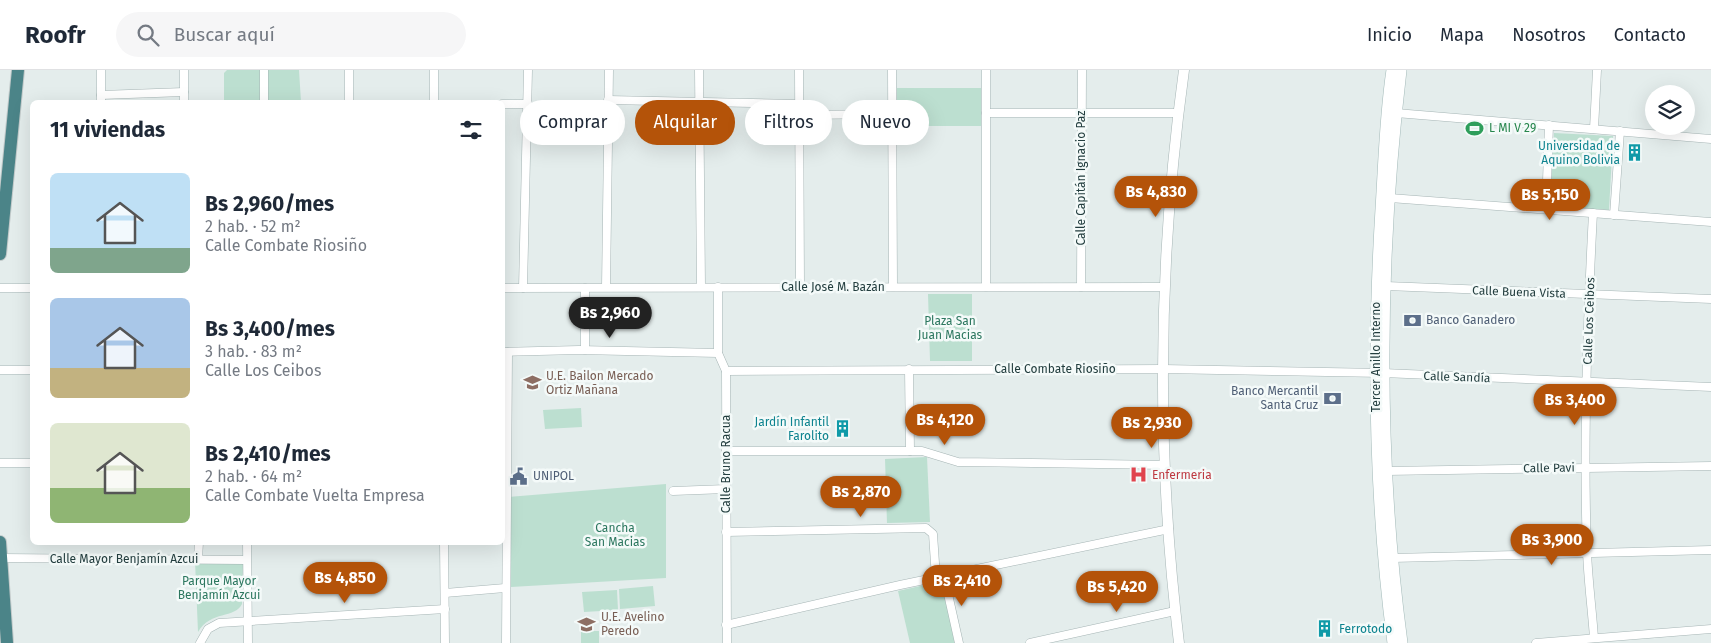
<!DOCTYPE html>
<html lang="es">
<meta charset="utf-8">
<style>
:root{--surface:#fff;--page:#f6f6f7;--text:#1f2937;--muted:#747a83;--line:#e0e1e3;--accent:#b45309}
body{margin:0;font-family:"Fira Sans",sans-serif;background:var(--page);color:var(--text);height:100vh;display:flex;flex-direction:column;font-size:19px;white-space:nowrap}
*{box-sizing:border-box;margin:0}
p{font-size:16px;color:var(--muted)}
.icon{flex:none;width:28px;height:28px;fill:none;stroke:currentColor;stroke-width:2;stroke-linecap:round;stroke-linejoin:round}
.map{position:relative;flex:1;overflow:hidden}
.side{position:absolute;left:30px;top:30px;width:475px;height:445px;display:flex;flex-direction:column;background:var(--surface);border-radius:8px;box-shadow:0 5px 20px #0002}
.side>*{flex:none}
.top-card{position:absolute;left:520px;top:30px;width:475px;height:45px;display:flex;gap:10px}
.buttons{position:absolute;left:1645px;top:15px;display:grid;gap:10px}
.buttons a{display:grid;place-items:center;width:50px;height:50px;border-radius:50%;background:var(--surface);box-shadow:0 5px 20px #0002;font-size:25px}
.price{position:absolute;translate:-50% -42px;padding:0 11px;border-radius:18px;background:var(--accent);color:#fff;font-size:16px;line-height:32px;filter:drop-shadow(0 1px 2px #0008)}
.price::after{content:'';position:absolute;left:50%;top:30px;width:15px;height:11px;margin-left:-8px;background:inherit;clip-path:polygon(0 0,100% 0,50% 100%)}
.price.on{background:#222;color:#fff}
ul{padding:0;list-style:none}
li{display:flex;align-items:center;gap:15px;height:125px;padding:0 20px}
li span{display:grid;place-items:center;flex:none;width:140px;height:100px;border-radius:8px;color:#555}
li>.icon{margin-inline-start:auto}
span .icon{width:60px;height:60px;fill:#fffc;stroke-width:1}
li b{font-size:21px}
h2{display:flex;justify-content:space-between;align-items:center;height:60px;padding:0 20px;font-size:21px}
.pill{padding:0 18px;border-radius:22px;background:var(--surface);box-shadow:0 5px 20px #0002;font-size:18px;line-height:45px}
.pill.on{background:var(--accent);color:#fff}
header{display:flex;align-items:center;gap:30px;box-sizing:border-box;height:70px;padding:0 25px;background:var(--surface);border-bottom:1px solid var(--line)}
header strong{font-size:24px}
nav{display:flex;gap:28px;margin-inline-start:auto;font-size:18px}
.search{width:350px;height:45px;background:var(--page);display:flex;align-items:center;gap:12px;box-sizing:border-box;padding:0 18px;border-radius:28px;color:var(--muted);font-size:19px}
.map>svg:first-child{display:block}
</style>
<header>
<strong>Roofr</strong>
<div class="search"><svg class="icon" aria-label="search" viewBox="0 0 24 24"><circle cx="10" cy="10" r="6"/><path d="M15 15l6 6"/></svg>Buscar aquí</div>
<nav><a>Inicio</a><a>Mapa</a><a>Nosotros</a><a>Contacto</a></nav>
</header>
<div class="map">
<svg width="1711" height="573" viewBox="0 0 1711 573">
<rect width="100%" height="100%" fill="#e4edec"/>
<!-- green -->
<g fill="#bcdfd0">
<path d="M227,0H261V32H224V3Z"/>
<path d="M268,0H299L301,32H268Z"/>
<rect x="897" y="18" width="84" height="38"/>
<path d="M1554,63L1613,66L1609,140L1550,137Z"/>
<path d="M928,224H972V291H930Z"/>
<path d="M581,338L582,357L545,359L543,340Z"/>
<path d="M927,387L930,452L887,453L885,389Z"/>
<path d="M666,414V508L511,517L508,427Z"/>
<path d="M195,491L219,494L241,491L243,494L242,534C235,549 211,540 198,562Z"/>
<path d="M947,510L963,573H910L898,521Z"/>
<path d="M653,516L655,536L620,539L619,519Z"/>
<path d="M617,520L618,540L584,542L582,522Z"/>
<rect x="581" y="561" width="18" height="12"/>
</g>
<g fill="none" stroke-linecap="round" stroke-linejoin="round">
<defs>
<g id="minor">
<path d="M264,0V32"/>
<path d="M699,0L701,217"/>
<path d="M799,0L800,217"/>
<path d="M892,0L893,217"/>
<path d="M986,0V217"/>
<path d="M101,25L184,22"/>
<path d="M608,30L799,34"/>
<path d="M101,32V0"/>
<path d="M184,32V0"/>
<path d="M349,32V0"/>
<path d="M434,32V0"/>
<path d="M502,34H528"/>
<path d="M986,43H1178"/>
<path d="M1396,43L1711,69"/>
<path d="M799,45L892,44"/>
<path d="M527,54L608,52"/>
<path d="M1594,59L1597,0"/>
<path d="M1390,128L1711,152"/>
<path d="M1546,139L1549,55"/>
<path d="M1593,143C1587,256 1583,369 1587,481C1588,510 1592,539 1594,568"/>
<path d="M1614,145L1620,61"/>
<path d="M1386,216L1711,229"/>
<path d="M606,217L609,0"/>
<path d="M718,217V283L726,301L727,573"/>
<path d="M1081,217L1082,0"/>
<path d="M0,218H32"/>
<path d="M502,218L1163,217"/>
<path d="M523,218L528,0"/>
<path d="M585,280V218"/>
<path d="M503,282L579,280L718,283"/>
<path d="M909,299L910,381"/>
<path d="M0,300H32"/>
<path d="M726,301L1163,299L1383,303L1711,317"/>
<path d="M726,381H922L958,392L1165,395"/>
<path d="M0,393H32"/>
<path d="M1386,401L1711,396"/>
<path d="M673,421L726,419"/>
<path d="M726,462L926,458L933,464L936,508"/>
<path d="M247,472L248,573"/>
<path d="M444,472L445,573"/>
<path d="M1,488L246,490"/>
<path d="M1392,488L1711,480"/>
<path d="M198,489L199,472"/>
<path d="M944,506L959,573"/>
<path d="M445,523L505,518"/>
<path d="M726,555L900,515L1169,459"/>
<path d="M200,573L208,559L219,553L445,539"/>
<path d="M506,573L508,282"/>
<path d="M1030,573L1175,541"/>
<path d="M1536,573L1711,559"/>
</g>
<path id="tertiary" d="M1179,573C1156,383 1158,190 1184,0"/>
<g id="secondary">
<path d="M1392,0C1385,46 1384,93 1381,139C1372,285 1374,429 1393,573"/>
<path d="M1401,0C1379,187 1377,387 1402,573"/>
</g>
<g id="trunk">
<path d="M0,184L18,0"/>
<path d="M0,472L7,573"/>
</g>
</defs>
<!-- minor casing -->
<use href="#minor" stroke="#a6b5b5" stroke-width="9"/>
<!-- tertiary casing -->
<use href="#tertiary" stroke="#a6b5b5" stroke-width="11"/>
<!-- secondary casing -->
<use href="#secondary" stroke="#a2b9b8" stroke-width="12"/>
<!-- trunk casing -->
<use href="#trunk" stroke="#c1c9c9" stroke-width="14"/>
<!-- minor -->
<use href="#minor" stroke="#fff" stroke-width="8"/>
<!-- tertiary -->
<use href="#tertiary" stroke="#fff" stroke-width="10"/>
<!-- secondary -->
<use href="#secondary" stroke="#fff" stroke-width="11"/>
<!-- trunk -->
<use href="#trunk" stroke="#4b8488" stroke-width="12"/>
</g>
<!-- icons -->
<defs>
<symbol id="stadium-bare" viewBox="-9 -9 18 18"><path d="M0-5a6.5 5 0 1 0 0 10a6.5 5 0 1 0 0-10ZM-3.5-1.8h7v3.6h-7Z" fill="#2e9e5b" stroke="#f4faf9" stroke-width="2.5" paint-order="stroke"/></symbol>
<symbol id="building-bare" viewBox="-9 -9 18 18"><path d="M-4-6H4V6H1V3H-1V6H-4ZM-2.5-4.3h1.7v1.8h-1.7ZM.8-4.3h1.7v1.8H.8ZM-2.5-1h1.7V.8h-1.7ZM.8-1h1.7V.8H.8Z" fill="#0f9aa8" stroke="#f4faf9" stroke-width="2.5" paint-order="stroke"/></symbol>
<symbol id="bank-bare" viewBox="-9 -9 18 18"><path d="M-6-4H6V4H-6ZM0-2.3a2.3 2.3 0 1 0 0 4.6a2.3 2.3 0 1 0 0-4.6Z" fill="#5c6f8a" stroke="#f4faf9" stroke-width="2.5" paint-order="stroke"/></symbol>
<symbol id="school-bare" viewBox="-9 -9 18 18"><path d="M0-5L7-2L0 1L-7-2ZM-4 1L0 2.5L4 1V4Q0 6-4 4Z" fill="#8d6e63" stroke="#f4faf9" stroke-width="2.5" paint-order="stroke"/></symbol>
<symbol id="hospital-bare" viewBox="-9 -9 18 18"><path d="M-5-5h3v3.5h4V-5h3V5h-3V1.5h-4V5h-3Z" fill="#e0444e" stroke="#f4faf9" stroke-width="2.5" paint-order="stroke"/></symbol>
<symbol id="civic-bare" viewBox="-9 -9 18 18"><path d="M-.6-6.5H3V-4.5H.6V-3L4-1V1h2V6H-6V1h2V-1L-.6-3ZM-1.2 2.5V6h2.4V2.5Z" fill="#5c6f8a" stroke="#f4faf9" stroke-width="2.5" paint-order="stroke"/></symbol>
</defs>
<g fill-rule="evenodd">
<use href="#stadium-bare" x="1462" y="46" width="25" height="25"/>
<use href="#building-bare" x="1622" y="70" width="25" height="25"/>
<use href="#bank-bare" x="1400" y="238" width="25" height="25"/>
<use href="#school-bare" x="520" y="300" width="25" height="25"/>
<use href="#bank-bare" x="1320" y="316" width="25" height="25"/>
<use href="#building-bare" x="830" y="346" width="25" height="25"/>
<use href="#hospital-bare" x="1126" y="392" width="25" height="25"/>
<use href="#civic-bare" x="506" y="394" width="25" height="25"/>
<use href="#school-bare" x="574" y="542" width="25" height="25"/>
<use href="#building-bare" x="1312" y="546" width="25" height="25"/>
</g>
<g text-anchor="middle" stroke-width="5" stroke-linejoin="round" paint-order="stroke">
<!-- leisure labels -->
<g font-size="12" fill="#27864d" stroke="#f4faf9" text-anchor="start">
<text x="1489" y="62">L MI V 29</text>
</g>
<!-- culture labels -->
<g font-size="12" fill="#0d838f" stroke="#f4faf9" text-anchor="end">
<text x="1620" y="80">Universidad de<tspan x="1620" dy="14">Aquino Bolivia</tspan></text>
<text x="829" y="356">Jardín Infantil<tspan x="829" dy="14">Farolito</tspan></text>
<text x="1339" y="563" text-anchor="start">Ferrotodo</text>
</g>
<!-- street labels -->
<g font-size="12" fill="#233e3f" stroke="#f4faf9">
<text transform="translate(1081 108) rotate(-90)" y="4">Calle Capitán Ignacio Paz</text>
<text x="833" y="221">Calle José M. Bazán</text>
<text transform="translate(1519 222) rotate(2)" y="4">Calle Buena Vista</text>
<text transform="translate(1589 251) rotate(-88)" y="4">Calle Los Ceibos</text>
<text transform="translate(1376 287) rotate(-90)" y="4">Tercer Anillo Interno</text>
<text x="1055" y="303">Calle Combate Riosiño</text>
<text transform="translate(1457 307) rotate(2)" y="4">Calle Sandía</text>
<text transform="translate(726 394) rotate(-90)" y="4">Calle Bruno Racua</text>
<text transform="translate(1549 398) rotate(-1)" y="4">Calle Pavi</text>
<text x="124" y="493">Calle Mayor Benjamín Azcui</text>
</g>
<!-- service labels -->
<g font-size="12" fill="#4e5e75" stroke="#f4faf9" text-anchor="start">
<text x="1426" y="254">Banco Ganadero</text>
<text x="1318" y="325" text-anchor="end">Banco Mercantil<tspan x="1318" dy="14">Santa Cruz</tspan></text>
<text x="533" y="410">UNIPOL</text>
</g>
<!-- park labels -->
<g font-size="12" fill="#2c775f" stroke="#f4faf9">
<text x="950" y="255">Plaza San<tspan x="950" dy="14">Juan Macias</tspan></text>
<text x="615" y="462">Cancha<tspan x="615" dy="14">San Macias</tspan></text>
<text x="219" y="515">Parque Mayor<tspan x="219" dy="14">Benjamín Azcui</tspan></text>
</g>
<!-- education labels -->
<g font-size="12" fill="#785e54" stroke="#f4faf9" text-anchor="start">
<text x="546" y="310">U.E. Bailon Mercado<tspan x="546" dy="14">Ortiz Mañana</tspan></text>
<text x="601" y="551">U.E. Avelino<tspan x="601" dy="14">Peredo</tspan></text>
</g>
<!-- health labels -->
<g font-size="12" fill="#be3a42" stroke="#f4faf9" text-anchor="start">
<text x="1152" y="409">Enfermeria</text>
</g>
</g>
</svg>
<div class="buttons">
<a><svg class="icon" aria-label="layers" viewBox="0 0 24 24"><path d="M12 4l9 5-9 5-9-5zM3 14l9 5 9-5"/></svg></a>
</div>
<b class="price" style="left:1156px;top:148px">Bs 4,830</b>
<b class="price" style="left:1550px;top:151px">Bs 5,150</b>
<b class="price on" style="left:610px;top:269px">Bs 2,960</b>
<b class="price" style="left:1575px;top:356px">Bs 3,400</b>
<b class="price" style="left:945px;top:376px">Bs 4,120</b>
<b class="price" style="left:1152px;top:379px">Bs 2,930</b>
<b class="price" style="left:861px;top:448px">Bs 2,870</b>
<b class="price" style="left:1552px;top:496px">Bs 3,900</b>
<b class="price" style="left:345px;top:534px">Bs 4,850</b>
<b class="price" style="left:962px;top:537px">Bs 2,410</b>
<b class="price" style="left:1117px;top:543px">Bs 5,420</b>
<div class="top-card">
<a class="pill">Comprar</a>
<a class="pill on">Alquilar</a>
<a class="pill">Filtros</a>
<a class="pill">Nuevo</a>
</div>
<section class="side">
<h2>11 viviendas<svg class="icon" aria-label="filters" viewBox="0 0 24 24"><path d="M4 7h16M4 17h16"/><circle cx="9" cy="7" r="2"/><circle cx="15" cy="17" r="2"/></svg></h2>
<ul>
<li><span style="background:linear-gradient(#bfe0f5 75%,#7fa58c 0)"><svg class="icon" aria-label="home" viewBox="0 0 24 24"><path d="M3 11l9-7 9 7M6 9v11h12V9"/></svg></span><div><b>Bs 2,960/mes</b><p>2 hab. · 52 m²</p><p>Calle Combate Riosiño</p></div></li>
<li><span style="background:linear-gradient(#a9c7e8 70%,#c2b280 0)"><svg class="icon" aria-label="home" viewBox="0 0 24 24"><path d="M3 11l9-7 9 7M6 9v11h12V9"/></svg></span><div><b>Bs 3,400/mes</b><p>3 hab. · 83 m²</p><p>Calle Los Ceibos</p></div></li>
<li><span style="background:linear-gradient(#dfe7d0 65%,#8fb573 0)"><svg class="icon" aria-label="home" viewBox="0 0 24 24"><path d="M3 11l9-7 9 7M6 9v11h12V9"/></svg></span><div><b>Bs 2,410/mes</b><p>2 hab. · 64 m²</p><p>Calle Combate Vuelta Empresa</p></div></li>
</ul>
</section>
</div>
